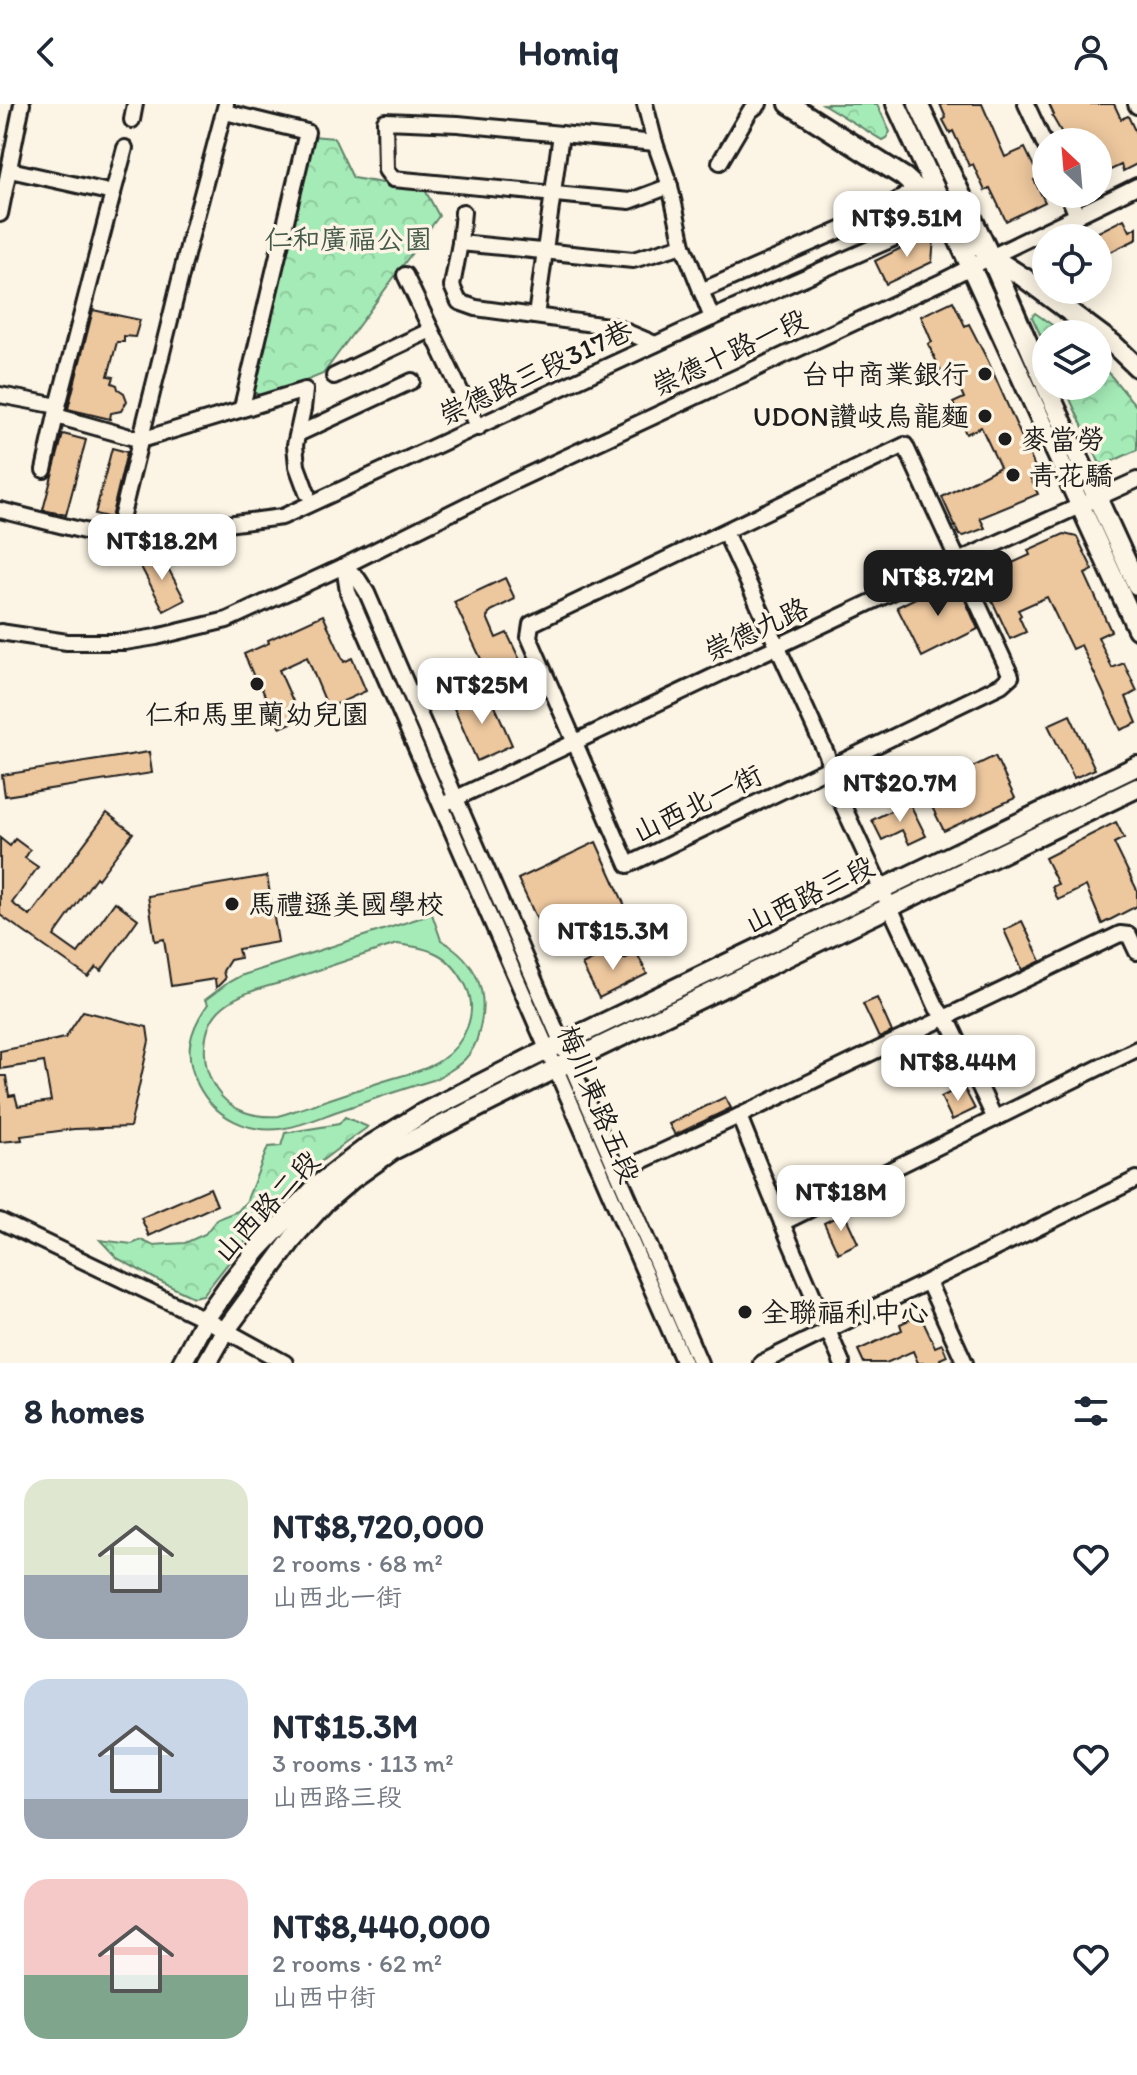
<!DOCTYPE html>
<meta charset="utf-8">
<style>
:root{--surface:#fff;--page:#f2f2f3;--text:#1f2937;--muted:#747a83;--accent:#1c1c1c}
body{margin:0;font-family:Itim,"LXGW WenKai TC",sans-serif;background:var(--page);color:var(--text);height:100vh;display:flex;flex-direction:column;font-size:30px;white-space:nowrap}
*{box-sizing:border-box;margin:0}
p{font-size:26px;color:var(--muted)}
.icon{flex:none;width:44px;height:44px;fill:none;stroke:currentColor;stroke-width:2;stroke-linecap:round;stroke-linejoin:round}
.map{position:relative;height:1259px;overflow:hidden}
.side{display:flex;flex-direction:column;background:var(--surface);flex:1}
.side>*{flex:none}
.needle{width:52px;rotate:334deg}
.tools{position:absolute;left:1032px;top:24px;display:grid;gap:16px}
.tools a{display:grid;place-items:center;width:80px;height:80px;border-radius:50%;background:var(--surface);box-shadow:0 4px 20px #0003;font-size:40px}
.price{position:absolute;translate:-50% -68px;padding:0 18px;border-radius:16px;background:#fff;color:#222;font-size:26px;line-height:52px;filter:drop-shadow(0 2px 4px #0008)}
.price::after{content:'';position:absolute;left:50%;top:48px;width:24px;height:18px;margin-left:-12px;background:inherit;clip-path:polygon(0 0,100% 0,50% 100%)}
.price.on{background:var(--accent);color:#fff}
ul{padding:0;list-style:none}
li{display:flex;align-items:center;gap:24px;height:200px;padding:0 24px}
li span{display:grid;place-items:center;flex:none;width:224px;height:160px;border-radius:24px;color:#555}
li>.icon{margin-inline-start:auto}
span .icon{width:96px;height:96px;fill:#fffc;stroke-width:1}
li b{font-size:34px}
h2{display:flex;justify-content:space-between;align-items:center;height:96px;padding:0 24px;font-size:34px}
header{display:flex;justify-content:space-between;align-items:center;height:104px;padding:0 24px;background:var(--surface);font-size:36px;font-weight:800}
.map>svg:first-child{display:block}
</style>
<header><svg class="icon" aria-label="back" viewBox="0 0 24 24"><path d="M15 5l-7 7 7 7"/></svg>Homiq<svg class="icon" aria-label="person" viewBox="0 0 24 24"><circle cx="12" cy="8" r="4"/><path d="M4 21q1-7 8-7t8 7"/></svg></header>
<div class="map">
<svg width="1137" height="1259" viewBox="0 0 1137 1259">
<defs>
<pattern id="park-crowns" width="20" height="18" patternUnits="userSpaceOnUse" patternTransform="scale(2)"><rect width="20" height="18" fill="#a5ebb7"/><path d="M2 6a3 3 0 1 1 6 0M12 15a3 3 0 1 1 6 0" fill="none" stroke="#8dc99d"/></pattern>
</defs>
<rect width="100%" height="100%" fill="#fcf5e5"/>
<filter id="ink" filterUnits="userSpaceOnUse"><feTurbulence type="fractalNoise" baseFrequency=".0125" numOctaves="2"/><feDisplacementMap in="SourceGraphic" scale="16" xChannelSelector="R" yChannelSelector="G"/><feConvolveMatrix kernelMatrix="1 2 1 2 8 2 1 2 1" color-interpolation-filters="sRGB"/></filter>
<g filter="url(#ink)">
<!-- park -->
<g fill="url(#park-crowns)" stroke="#60846a" stroke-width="2">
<path d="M823,0H877L890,28L886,34L882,36Z"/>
<path d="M312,32L334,34L353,74L425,86L439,112L323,270L264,294L251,286Z"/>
<path d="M1035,209L1065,230H1046V243L1032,213Z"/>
<path d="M1098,259L1112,273L1137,303V346L1104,361L1099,358L1064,282H1098Z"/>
<path d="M345,1013L368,1023C351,1035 334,1047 318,1060C273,1098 239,1146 203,1191L193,1193L159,1177L117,1154L100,1136L132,1140L141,1136L152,1141L185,1139L205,1130L217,1115L238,1107L246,1098L268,1043L281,1042L285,1029L339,1020Z"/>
</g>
<!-- garden -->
<path fill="#a5ebb7" stroke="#60846a" stroke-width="2" fill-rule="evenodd" d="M432,810L441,836C476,856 490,888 479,927C477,938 473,947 465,955C456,965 444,970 433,976C403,985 374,995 344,1005C325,1011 305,1021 285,1024C250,1031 214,1013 198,981C183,950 189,927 208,900L205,896L229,878L240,872ZM397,840C431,844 450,850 466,882C479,908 465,940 441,956C425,967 403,971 384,977C349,989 314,1000 279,1012C254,1014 230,1007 216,985C200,961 200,921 224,902C241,888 266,883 287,877C323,864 360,852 397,840Z"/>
<!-- building -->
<g fill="#edc79e" stroke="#1c1c1c" stroke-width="2">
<path d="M940,0H982L1005,53L1025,44L1039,73L1034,76L1045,98L1006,117L990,84L985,87L973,60L969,62L953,27L950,29L943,16L946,14Z"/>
<path d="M1049,0H1114L1121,15L1128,12L1137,31V60L1123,67L1121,61L1098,72V38H1067L1052,12L1054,11Z"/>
<path d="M1124,115L1130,127L1137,123V135L1098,154V128Z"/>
<path d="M931,129L934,134L932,158L886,180L875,157Z"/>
<path d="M953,197L965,222L969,220L988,257L1038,370L1030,373L1038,390L980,414L985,424L964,432L959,431L942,393L1000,363L981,323L966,330L953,299L964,294L954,271L945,275L928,240L932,238L921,212Z"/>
<path d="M93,206L140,216L135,233L124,232V238H117L108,272L114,273L112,279L117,281L118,285L124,289L127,297L121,307L111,309L110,315L68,305Z"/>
<path d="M63,330L86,336L66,411L43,406Z"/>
<path d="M112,344L127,348L111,414L95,410Z"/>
<path d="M1064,430L1077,433L1093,466L1085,470L1111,527L1098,533L1112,564L1124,559L1137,587L1126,593L1137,619L1121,626L1081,541L1072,545L1047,493L1018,506L1021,511L1019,513L1026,528L1010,535L981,473L1030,451L1028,446Z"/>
<path d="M160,449L185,496L164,507L139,459Z"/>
<path d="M505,474L515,495L491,507L487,513L496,534L507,529L520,556L488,571L482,565L481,555L454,498Z"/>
<path d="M948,478L958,480L978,525L922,553L897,503Z"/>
<path d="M323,511L344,558L352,554L366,587L328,604L307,553L279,566L301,615L280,624L256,572L254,573L244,550L269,539L268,536Z"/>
<path d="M488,586L512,641L477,657L453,602Z"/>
<path d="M1070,611L1095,665L1074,674L1048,621Z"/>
<path d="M149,648L152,669L5,692L2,671Z"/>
<path d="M995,652L1015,694L944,727L925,689L961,671L960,669Z"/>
<path d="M909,698L926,732L909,740L902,726L882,736L872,716Z"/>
<path d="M107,709L133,729L98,775L96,773L54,832L78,849L115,798L138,815L101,867L96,863L88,873L0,811V734L10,742L15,735L30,746L25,754L38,763L12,799L30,812Z"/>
<path d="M1116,718L1124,734L1114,739L1137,786V802L1102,820L1086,782L1058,796L1052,783L1058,780L1045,754Z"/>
<path d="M596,738L626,804L549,841L518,775Z"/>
<path d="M267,772L278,838L238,845L240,854L230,856L223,867L225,875L216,884L215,875L171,882L164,835L155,837L148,792Z"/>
<path d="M1022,817L1041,857L1022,866L1004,826Z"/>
<path d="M621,849L624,855L637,849L647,870L599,894L582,861L604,850L607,855Z"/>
<path d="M877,894L892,928L879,934L863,900Z"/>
<path d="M83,907L147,923L149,937L130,1023L74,1025L21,1032L22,1036L0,1038V972H6L9,992L15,991L18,1002L51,997L44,958L0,965V947L65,934Z"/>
<path d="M963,982L975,1005L952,1016L941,993Z"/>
<path d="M725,993L731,1004L675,1031L669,1020Z"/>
<path d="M210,1084L217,1101L149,1132L141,1114Z"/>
<path d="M844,1109L858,1139L838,1149L824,1119Z"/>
<path d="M920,1211L935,1243L942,1240L947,1252L940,1255L941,1259H918L913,1247L886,1259H864L858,1246L902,1226L900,1220Z"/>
</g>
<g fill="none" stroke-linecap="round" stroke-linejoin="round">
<defs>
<g id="street">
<path d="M645,0L655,39L670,82L683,141L712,214"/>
<path d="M1026,0L1046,43"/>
<path d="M1136,0L1137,2"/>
<path d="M225,8L307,28L242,303"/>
<path d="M132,16L135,0"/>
<path d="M655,39L458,20L385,17L386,66L393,75L630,97L670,82"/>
<path d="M720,58L750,7L759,0"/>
<path d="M10,66L113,89L58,302L44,366"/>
<path d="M113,89L125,44"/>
<path d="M1068,90L1077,112"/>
<path d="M463,108L460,139L452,182L459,198L476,204L615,223L655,240"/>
<path d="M0,110L22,0"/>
<path d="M460,139L633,156L683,141"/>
<path d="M405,171L478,324"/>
<path d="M701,187L875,111L917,84"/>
<path d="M536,212L561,30"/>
<path d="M334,272L431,226"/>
<path d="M0,291L58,302"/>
<path d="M56,312L141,336L305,286L303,305L295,341L297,362L307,389"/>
<path d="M298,330L412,277"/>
<path d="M905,341L1011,572L1001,581L628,761L529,533L531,520Z"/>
<path d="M0,406L116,435L189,139L226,0"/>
<path d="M725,428L827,651L831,676L875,771L937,904L952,924L995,1015"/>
<path d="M137,443L167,437L211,422L282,413L712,214L947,111"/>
<path d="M344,462L358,475L367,489L700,1259"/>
<path d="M344,462L348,488L684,1259"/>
<path d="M0,528L67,538H125L156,533L227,516L344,462L515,377L943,177C1007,144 1073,114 1137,82"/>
<path d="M448,698L958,457L1137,376"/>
<path d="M739,1012L782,1119L842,1259"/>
<path d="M618,1068L739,1012L1120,830L1129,831L1137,848"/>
<path d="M0,1117L205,1215L285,1259"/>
<path d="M782,1119L1137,945"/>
<path d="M928,1178L965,1259"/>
<path d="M761,1259L1137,1075"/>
</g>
<g id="secondary">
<path d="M789,0L904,73L990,152L1023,173L1113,240L1137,263"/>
<path d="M896,0L1137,525"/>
<path d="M918,0L990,152L1046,281"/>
<path d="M1046,282L1137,481"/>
<path d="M182,1259L205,1215L232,1177L258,1145L318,1081L369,1042L423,1009L531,954L1137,662"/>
<path d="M207,1259L225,1227L297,1129L325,1098L352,1075L393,1046L591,947L1137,684"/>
</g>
</defs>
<!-- street casing -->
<use href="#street" stroke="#1c1c1c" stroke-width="20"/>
<!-- secondary casing -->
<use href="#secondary" stroke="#1c1c1c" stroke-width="24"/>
<!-- street -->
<use href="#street" stroke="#fcf5e5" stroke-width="14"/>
<!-- secondary -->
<use href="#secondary" stroke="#fcf5e5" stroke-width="18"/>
</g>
</g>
<!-- markers -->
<g fill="#1c1c1c" stroke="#fcf5e5" stroke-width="3">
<circle cx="985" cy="270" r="8"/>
<circle cx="985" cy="312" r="8"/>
<circle cx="1005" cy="335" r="8"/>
<circle cx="1013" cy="371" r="8"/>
<circle cx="257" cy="580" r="8"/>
<circle cx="232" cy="800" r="8"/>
<circle cx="745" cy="1208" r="8"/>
</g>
<g text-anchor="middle" stroke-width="7" stroke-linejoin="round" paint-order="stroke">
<!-- park labels -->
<g font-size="28" fill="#455a4a" stroke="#fcf5e5">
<text x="348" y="145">仁和廣福公園</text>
</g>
<!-- street labels -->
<g font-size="28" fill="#1c1c1c" stroke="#fcf5e5">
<text transform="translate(729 248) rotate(-25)" y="10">崇德十路一段</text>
<text transform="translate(535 268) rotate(-25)" y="10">崇德路三段317巷</text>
<text transform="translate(756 525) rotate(-25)" y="10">崇德九路</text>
<text transform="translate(697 699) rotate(-26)" y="10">山西北一街</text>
<text transform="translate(809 790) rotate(-26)" y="10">山西路三段</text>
<text transform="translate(599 1000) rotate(67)" y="10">梅川東路五段</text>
<text transform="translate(266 1102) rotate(-47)" y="10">山西路二段</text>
</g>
<!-- poi labels -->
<g font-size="28" fill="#1c1c1c" stroke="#fcf5e5" text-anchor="start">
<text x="969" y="280" text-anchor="end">台中商業銀行</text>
<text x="969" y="322" text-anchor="end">UDON讚岐烏龍麵</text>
<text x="1021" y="345">麥當勞</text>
<text x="1029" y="381">青花驕</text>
<text x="257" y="620" text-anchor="middle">仁和馬里蘭幼兒園</text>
<text x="248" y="810">馬禮遜美國學校</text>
<text x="761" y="1218">全聯福利中心</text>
</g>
</g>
</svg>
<div class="tools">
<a><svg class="needle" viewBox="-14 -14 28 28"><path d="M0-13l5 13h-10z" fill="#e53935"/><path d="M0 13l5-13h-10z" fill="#747a83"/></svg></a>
<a><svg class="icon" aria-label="locate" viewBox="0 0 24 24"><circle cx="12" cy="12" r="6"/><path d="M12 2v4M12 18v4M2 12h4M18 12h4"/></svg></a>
<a><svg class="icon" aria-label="layers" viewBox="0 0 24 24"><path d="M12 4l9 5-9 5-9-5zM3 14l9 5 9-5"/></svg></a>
</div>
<b class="price" style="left:907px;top:155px">NT$9.51M</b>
<b class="price" style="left:162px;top:478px">NT$18.2M</b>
<b class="price on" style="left:938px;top:514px">NT$8.72M</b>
<b class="price" style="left:482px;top:622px">NT$25M</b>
<b class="price" style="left:900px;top:720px">NT$20.7M</b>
<b class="price" style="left:613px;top:868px">NT$15.3M</b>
<b class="price" style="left:958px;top:999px">NT$8.44M</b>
<b class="price" style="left:841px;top:1129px">NT$18M</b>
</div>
<section class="side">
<h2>8 homes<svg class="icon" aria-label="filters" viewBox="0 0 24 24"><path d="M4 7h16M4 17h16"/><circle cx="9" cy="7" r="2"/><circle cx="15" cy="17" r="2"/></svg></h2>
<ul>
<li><span style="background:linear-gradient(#dfe7d0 60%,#9aa5b1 0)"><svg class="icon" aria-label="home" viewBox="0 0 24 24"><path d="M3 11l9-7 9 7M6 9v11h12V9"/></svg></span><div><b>NT$8,720,000</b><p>2 rooms · 68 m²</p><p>山西北一街</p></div><svg class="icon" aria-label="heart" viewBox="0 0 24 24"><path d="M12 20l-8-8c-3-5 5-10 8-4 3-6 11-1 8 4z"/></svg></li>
<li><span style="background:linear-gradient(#c9d6e8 75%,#9aa5b1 0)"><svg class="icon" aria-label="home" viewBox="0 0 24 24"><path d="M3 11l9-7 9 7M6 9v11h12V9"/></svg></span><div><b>NT$15.3M</b><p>3 rooms · 113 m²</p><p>山西路三段</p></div><svg class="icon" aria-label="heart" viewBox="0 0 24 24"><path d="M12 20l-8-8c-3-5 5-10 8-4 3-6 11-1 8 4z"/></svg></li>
<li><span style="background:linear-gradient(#f6c9c9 60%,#7fa58c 0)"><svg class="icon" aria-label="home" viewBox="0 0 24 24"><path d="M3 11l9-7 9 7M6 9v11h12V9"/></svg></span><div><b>NT$8,440,000</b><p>2 rooms · 62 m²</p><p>山西中街</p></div><svg class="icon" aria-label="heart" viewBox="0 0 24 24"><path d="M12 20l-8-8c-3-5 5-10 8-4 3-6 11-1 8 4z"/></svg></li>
</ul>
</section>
